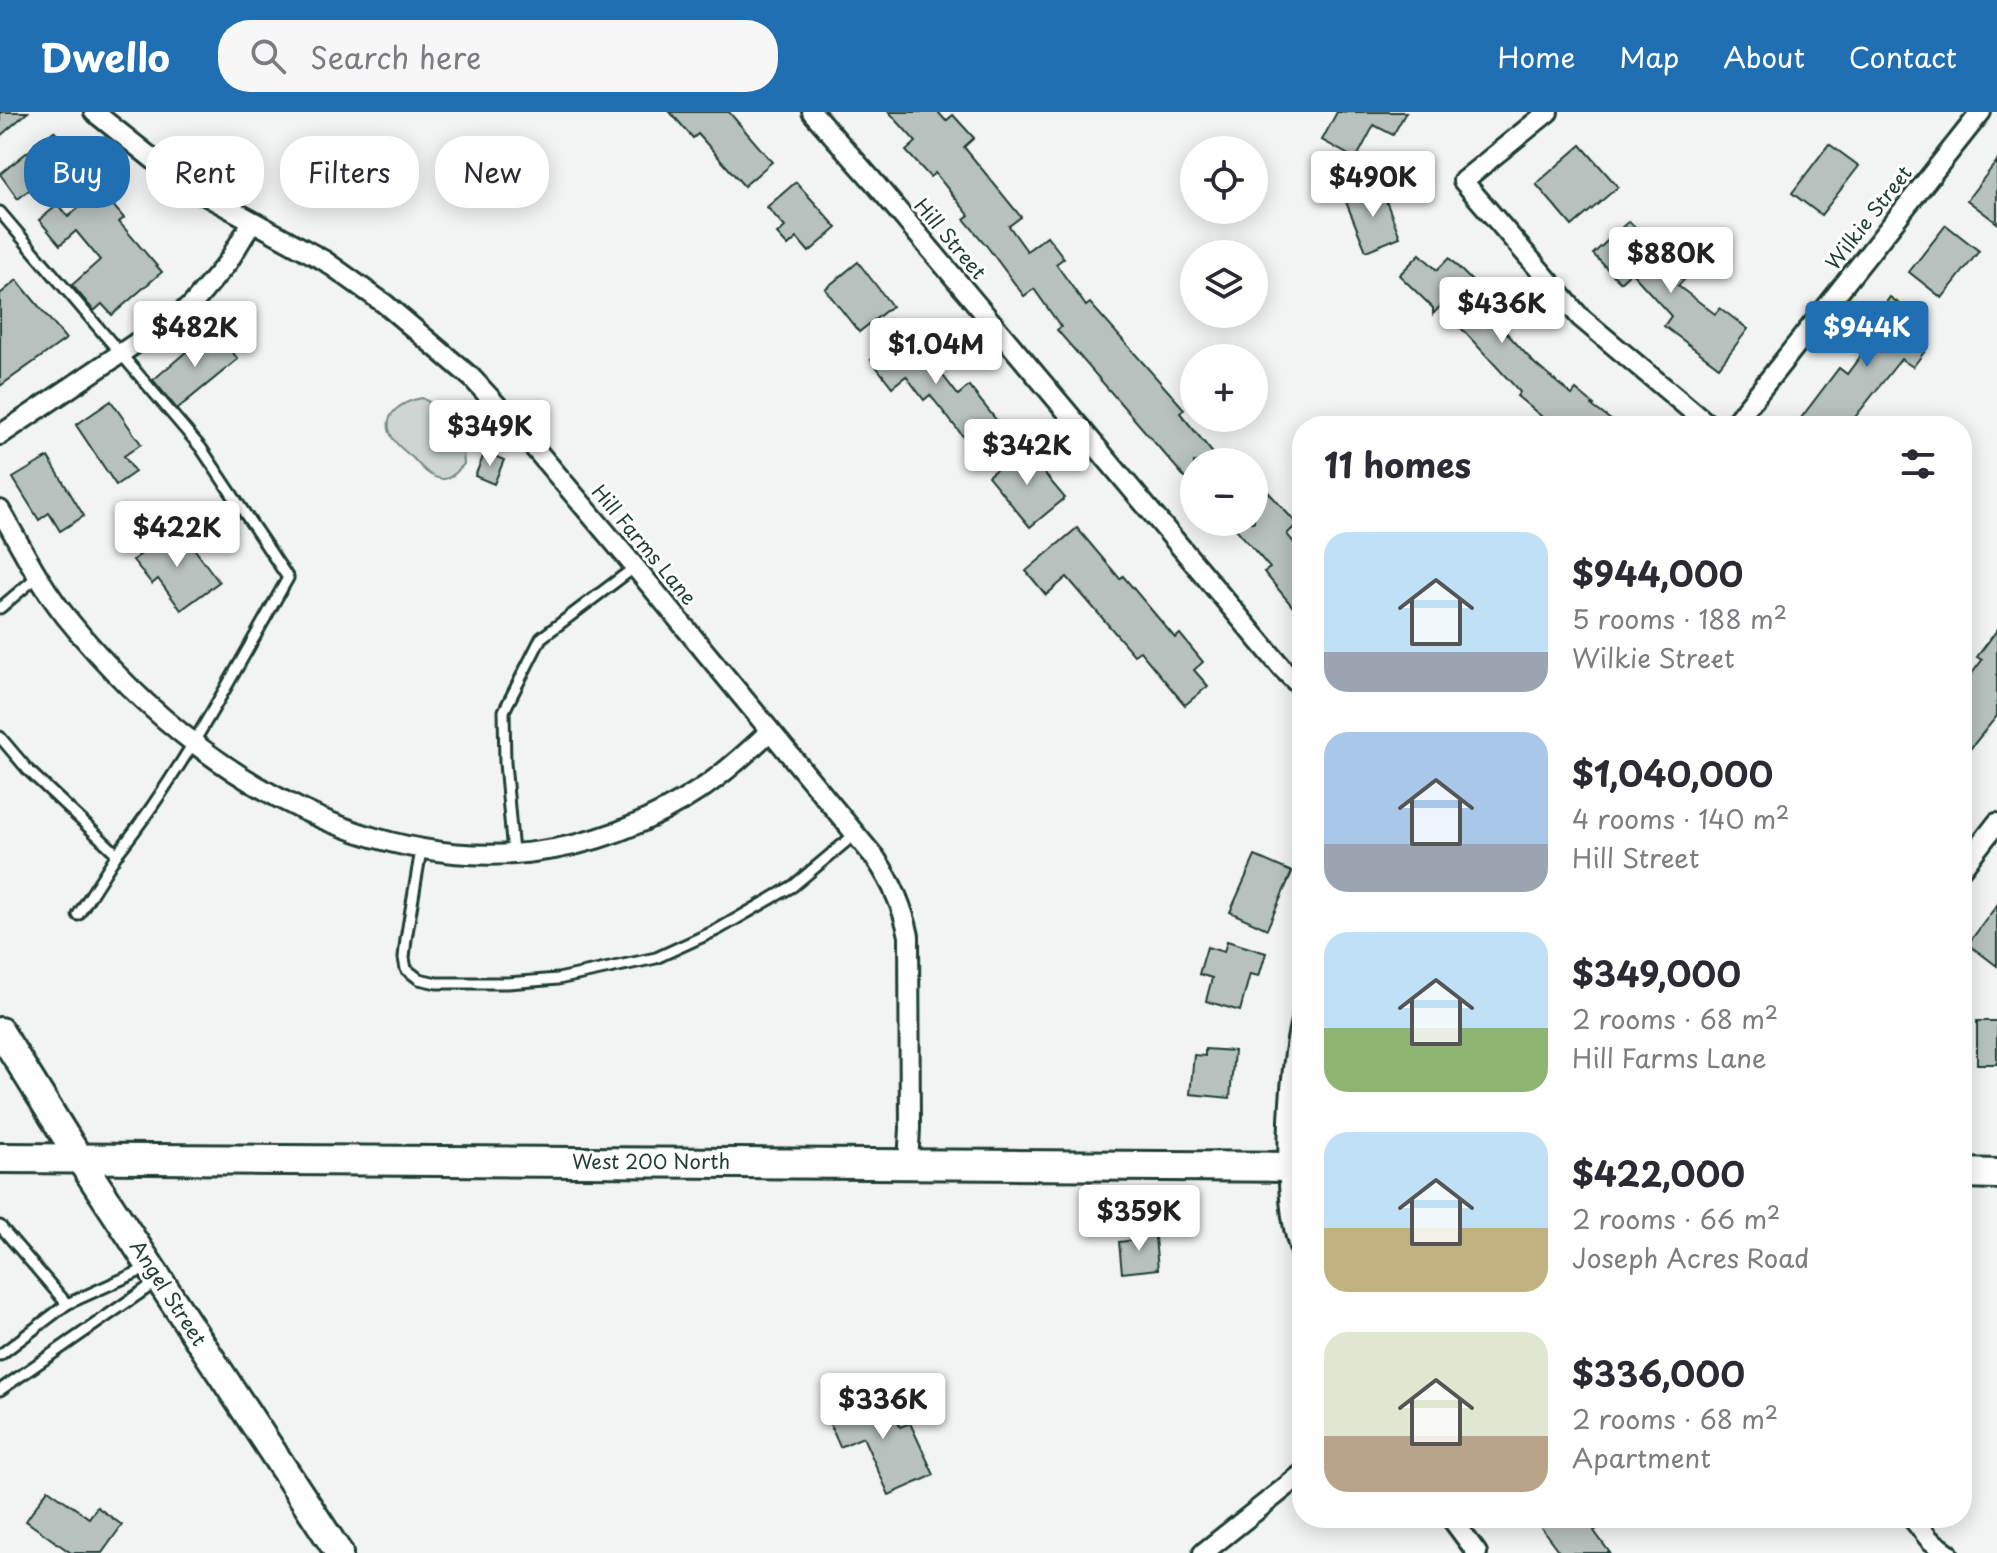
<!DOCTYPE html>
<meta charset="utf-8">
<style>
:root{--surface:#fff;--page:#f7f7f7;--text:#2b2b33;--muted:#7c7c81;--accent:#1f6fb2}
body{margin:0;font-family:"Playpen Sans",sans-serif;background:var(--page);color:var(--text);height:100vh;display:flex;flex-direction:column;font-size:30px;white-space:nowrap}
*{box-sizing:border-box;margin:0}
p{font-size:26px;color:var(--muted)}
.icon{flex:none;width:44px;height:44px;fill:none;stroke:currentColor;stroke-width:2;stroke-linecap:round;stroke-linejoin:round}
.map{position:relative;flex:1;overflow:hidden}
.side{position:absolute;left:1292px;top:304px;width:680px;height:1112px;display:flex;flex-direction:column;background:var(--surface);border-radius:32px;box-shadow:0 4px 20px #0003}
.side>*{flex:none}
.guide{position:absolute;left:24px;top:24px;width:760px;height:72px;display:flex;gap:16px}
.tools{position:absolute;left:1180px;top:24px;display:grid;gap:16px}
.tools a{display:grid;place-items:center;width:88px;height:88px;border-radius:50%;background:var(--surface);box-shadow:0 4px 20px #0003;font-size:40px}
.price{position:absolute;translate:-50% -68px;padding:0 18px;border-radius:8px;background:#fff;color:#222;font-size:26px;line-height:52px;filter:drop-shadow(0 2px 4px #0008)}
.price::after{content:'';position:absolute;left:50%;top:48px;width:24px;height:18px;margin-left:-12px;background:inherit;clip-path:polygon(0 0,100% 0,50% 100%)}
.price.current{background:var(--accent);color:#fff}
ul{padding:0;list-style:none}
li{display:flex;align-items:center;gap:24px;height:200px;padding:0 32px}
li span{display:grid;place-items:center;flex:none;width:224px;height:160px;border-radius:24px;color:#555}
li>.icon{margin-inline-start:auto}
span .icon{width:96px;height:96px;fill:#fffc;stroke-width:1}
li b{font-size:34px}
h2{display:flex;justify-content:space-between;align-items:center;height:96px;padding:0 32px;font-size:34px}
.tag{padding:0 28px;border-radius:32px;background:var(--surface);box-shadow:0 4px 20px #0003;font-size:28px;line-height:72px}
.tag.current{background:var(--accent);color:#fff}
header{display:flex;align-items:center;gap:48px;box-sizing:border-box;height:112px;padding:0 40px;background:var(--accent);color:#fff}
header strong{font-size:38px}
nav{display:flex;gap:44px;margin-inline-start:auto;font-size:28px}
.search{width:560px;height:72px;background:var(--page);display:flex;align-items:center;gap:20px;box-sizing:border-box;padding:0 28px;border-radius:32px;color:var(--muted);font-size:30px}
.map>svg:first-child{display:block}
</style>
<header>
<strong>Dwello</strong>
<div class="search"><svg class="icon" aria-label="search" viewBox="0 0 24 24"><circle cx="10" cy="10" r="6"/><path d="M15 15l6 6"/></svg>Search here</div>
<nav><a>Home</a><a>Map</a><a>About</a><a>Contact</a></nav>
</header>
<div class="map">
<svg width="1997" height="1441" viewBox="0 0 1997 1441">
<rect width="100%" height="100%" fill="#f2f3f3"/>
<filter id="ink" filterUnits="userSpaceOnUse"><feTurbulence type="fractalNoise" baseFrequency=".0125" numOctaves="2"/><feDisplacementMap in="SourceGraphic" scale="16" xChannelSelector="R" yChannelSelector="G"/><feConvolveMatrix kernelMatrix="1 2 1 2 8 2 1 2 1" color-interpolation-filters="sRGB"/></filter>
<g filter="url(#ink)">
<!-- green -->
<path fill="#ced5d3" stroke="#768984" stroke-width="2" d="M422,286C445,297 464,327 464,352C458,358 453,366 444,367C431,367 421,355 413,346C406,340 394,332 391,323C381,301 404,289 422,286Z"/>
<!-- building -->
<g fill="#b7c1bd" stroke="#1f3d34" stroke-width="2">
<path d="M0,0H28L0,24Z"/>
<path d="M670,0H729L772,50L744,74L698,22L693,26Z"/>
<path d="M889,0H938L946,9L953,3L974,26L964,35L1021,105L1009,114L1027,139L1047,124L1064,146L1056,152L1086,194L1090,191L1184,297L1180,301L1220,350H1194V376L1057,218L1061,215L1034,177L1024,184L986,133L964,107L969,103L935,61L930,65L906,39L916,30Z"/>
<path d="M1337,0H1406L1393,23L1374,13L1356,47L1322,28Z"/>
<path d="M54,19L73,42L18,87L0,62Z"/>
<path d="M1829,32L1859,54L1821,103L1792,81Z"/>
<path d="M1581,33L1618,75L1572,114L1536,72Z"/>
<path d="M1997,49V111L1967,88Z"/>
<path d="M796,70L837,116L809,140L797,126L788,134L777,122L785,115L767,95Z"/>
<path d="M1381,76L1400,125L1366,139L1346,90Z"/>
<path d="M100,78L124,106L119,110L162,160L112,203L102,192L94,199L72,173L100,148L76,119L60,133L39,108L58,93L68,105Z"/>
<path d="M1629,109L1684,168L1678,174L1715,202L1720,196L1748,217L1719,255L1664,214L1671,204L1631,160L1620,170L1593,142Z"/>
<path d="M1946,113L1979,139L1942,186L1909,160Z"/>
<path d="M1420,142L1437,158L1449,146L1512,209L1503,217L1535,252L1572,283L1576,278L1594,293L1592,294L1619,314H1553L1517,284L1520,280L1461,216L1472,205L1451,183L1433,202V196L1399,163Z"/>
<path d="M858,150L892,194L859,220L825,177Z"/>
<path d="M17,168L66,227L0,274V182Z"/>
<path d="M1890,185L1920,207L1913,216L1921,222L1914,232L1925,239L1913,255L1901,247L1848,314H1795L1839,256L1847,262L1880,218L1871,211Z"/>
<path d="M919,212L934,231L924,239L958,283L969,274L1002,315L974,338L930,283L924,288L906,264L892,275L871,248Z"/>
<path d="M213,217L238,247L177,297L153,268Z"/>
<path d="M111,289L141,332L124,344L135,360L116,373L76,313Z"/>
<path d="M1023,336L1065,386L1030,415L988,364Z"/>
<path d="M485,340L504,348L494,372L475,364Z"/>
<path d="M48,345L84,404L60,419L49,401L39,408L13,366Z"/>
<path d="M1254,364L1297,412L1287,422L1302,441V506L1264,460L1270,456L1230,410H1254Z"/>
<path d="M178,415L219,470L181,498L158,467L152,472L133,448Z"/>
<path d="M1077,416L1120,467L1123,464L1175,526L1180,522L1203,550L1194,558L1208,574L1185,593L1140,539L1134,543L1067,465L1046,483L1026,459Z"/>
<path d="M1997,518V604L1962,647V575L1982,548L1977,545Z"/>
<path d="M1255,744L1292,760L1267,817L1230,800Z"/>
<path d="M1997,793V854L1968,832Z"/>
<path d="M1227,829L1266,841L1259,864L1250,862L1240,899L1206,889L1212,866L1199,862L1207,835L1224,840Z"/>
<rect x="1977" y="909" width="20" height="43"/>
<path d="M1205,937L1234,939L1230,986L1190,982L1194,943L1205,944Z"/>
<path d="M1154,1116L1158,1157L1122,1161L1119,1130L1136,1128L1135,1119Z"/>
<path d="M882,1278L900,1315L910,1311L934,1363L889,1383L863,1325L840,1335L826,1303Z"/>
<path d="M48,1377L89,1406L97,1395L122,1413L102,1441H71L26,1409Z"/>
<path d="M1534,1406H1612L1594,1419L1610,1441H1560Z"/>
</g>
<g fill="none" stroke-linecap="round" stroke-linejoin="round">
<defs>
<g id="lane">
<path d="M0,100L201,336L288,466C234,560 184,657 117,742L28,658L0,625"/>
<path d="M0,496L38,464"/>
<path d="M421,738L406,827L404,846L406,857L419,867L437,871H508L558,867L656,846L717,818L793,774L854,723"/>
<path d="M513,741L505,651L504,599L541,526L635,455"/>
<path d="M78,803L117,742"/>
<path d="M0,1114L67,1192L0,1243"/>
<path d="M67,1192L147,1156"/>
<path d="M0,1278L156,1170"/>
</g>
<g id="street">
<path d="M94,0L183,71L325,149L385,192L472,266L515,313L635,455L876,747C893,772 903,795 909,824L910,1016L908,1052"/>
<path d="M812,0L873,69L1283,557L1302,576"/>
<path d="M1548,0L1463,69L1580,205L1710,314"/>
<path d="M1732,314L1981,0"/>
<path d="M0,323L191,194L228,150L252,110"/>
<path d="M0,398C21,434 40,473 67,506C221,698 475,829 704,675C727,659 748,640 769,620"/>
<path d="M1962,756L1997,711"/>
<path d="M1302,905C1288,955 1280,1096 1302,1142"/>
<path d="M1451,1406L1477,1441"/>
<path d="M1912,1406L1930,1428L1948,1441"/>
<path d="M1203,1441L1302,1362"/>
</g>
<path id="secondary" d="M0,919L79,1046L339,1441"/>
<g id="primary">
<path d="M0,1046L1302,1055"/>
<path d="M1962,1061L1997,1062"/>
</g>
</defs>
<!-- lane casing -->
<use href="#lane" stroke="#1f3d34" stroke-width="15"/>
<!-- street casing -->
<use href="#street" stroke="#1f3d34" stroke-width="24"/>
<!-- secondary casing -->
<use href="#secondary" stroke="#1f3d34" stroke-width="32"/>
<!-- primary casing -->
<use href="#primary" stroke="#1f3d34" stroke-width="34"/>
<!-- lane -->
<use href="#lane" stroke="#fff" stroke-width="9"/>
<!-- street -->
<use href="#street" stroke="#fff" stroke-width="18"/>
<!-- secondary -->
<use href="#secondary" stroke="#fff" stroke-width="26"/>
<!-- primary -->
<use href="#primary" stroke="#fff" stroke-width="28"/>
</g>
</g>
<g text-anchor="middle" stroke-width="6" stroke-linejoin="round" paint-order="stroke">
<!-- street labels -->
<g font-size="20" fill="#1f3d34" stroke="#fff">
<text transform="translate(1869 106) rotate(-52)" y="7">Wilkie Street</text>
<text transform="translate(950 127) rotate(50)" y="7">Hill Street</text>
<text transform="translate(644 433) rotate(50)" y="7">Hill Farms Lane</text>
<text x="651" y="1057">West 200 North</text>
<text transform="translate(168 1181) rotate(57)" y="7">Angel Street</text>
</g>
</g>
</svg>
<div class="tools">
<a><svg class="icon" aria-label="locate" viewBox="0 0 24 24"><circle cx="12" cy="12" r="6"/><path d="M12 2v4M12 18v4M2 12h4M18 12h4"/></svg></a>
<a><svg class="icon" aria-label="layers" viewBox="0 0 24 24"><path d="M12 4l9 5-9 5-9-5zM3 14l9 5 9-5"/></svg></a>
<a>+</a>
<a>−</a>
</div>
<b class="price" style="left:1373px;top:107px">$490K</b>
<b class="price" style="left:1671px;top:183px">$880K</b>
<b class="price" style="left:1502px;top:233px">$436K</b>
<b class="price" style="left:195px;top:257px">$482K</b>
<b class="price current" style="left:1867px;top:257px">$944K</b>
<b class="price" style="left:936px;top:274px">$1.04M</b>
<b class="price" style="left:490px;top:356px">$349K</b>
<b class="price" style="left:1027px;top:375px">$342K</b>
<b class="price" style="left:177px;top:457px">$422K</b>
<b class="price" style="left:1139px;top:1141px">$359K</b>
<b class="price" style="left:883px;top:1329px">$336K</b>
<div class="guide">
<a class="tag current">Buy</a>
<a class="tag">Rent</a>
<a class="tag">Filters</a>
<a class="tag">New</a>
</div>
<section class="side">
<h2>11 homes<svg class="icon" aria-label="filters" viewBox="0 0 24 24"><path d="M4 7h16M4 17h16"/><circle cx="9" cy="7" r="2"/><circle cx="15" cy="17" r="2"/></svg></h2>
<ul>
<li><span style="background:linear-gradient(#bfe0f5 75%,#9aa5b1 0)"><svg class="icon" aria-label="home" viewBox="0 0 24 24"><path d="M3 11l9-7 9 7M6 9v11h12V9"/></svg></span><div><b>$944,000</b><p>5 rooms · 188 m²</p><p>Wilkie Street</p></div></li>
<li><span style="background:linear-gradient(#a9c7e8 70%,#9aa5b1 0)"><svg class="icon" aria-label="home" viewBox="0 0 24 24"><path d="M3 11l9-7 9 7M6 9v11h12V9"/></svg></span><div><b>$1,040,000</b><p>4 rooms · 140 m²</p><p>Hill Street</p></div></li>
<li><span style="background:linear-gradient(#bfe0f5 60%,#8fb573 0)"><svg class="icon" aria-label="home" viewBox="0 0 24 24"><path d="M3 11l9-7 9 7M6 9v11h12V9"/></svg></span><div><b>$349,000</b><p>2 rooms · 68 m²</p><p>Hill Farms Lane</p></div></li>
<li><span style="background:linear-gradient(#bfe0f5 60%,#c2b280 0)"><svg class="icon" aria-label="home" viewBox="0 0 24 24"><path d="M3 11l9-7 9 7M6 9v11h12V9"/></svg></span><div><b>$422,000</b><p>2 rooms · 66 m²</p><p>Joseph Acres Road</p></div></li>
<li><span style="background:linear-gradient(#dfe7d0 65%,#b9a48a 0)"><svg class="icon" aria-label="home" viewBox="0 0 24 24"><path d="M3 11l9-7 9 7M6 9v11h12V9"/></svg></span><div><b>$336,000</b><p>2 rooms · 68 m²</p><p>Apartment</p></div></li>
</ul>
</section>
</div>
